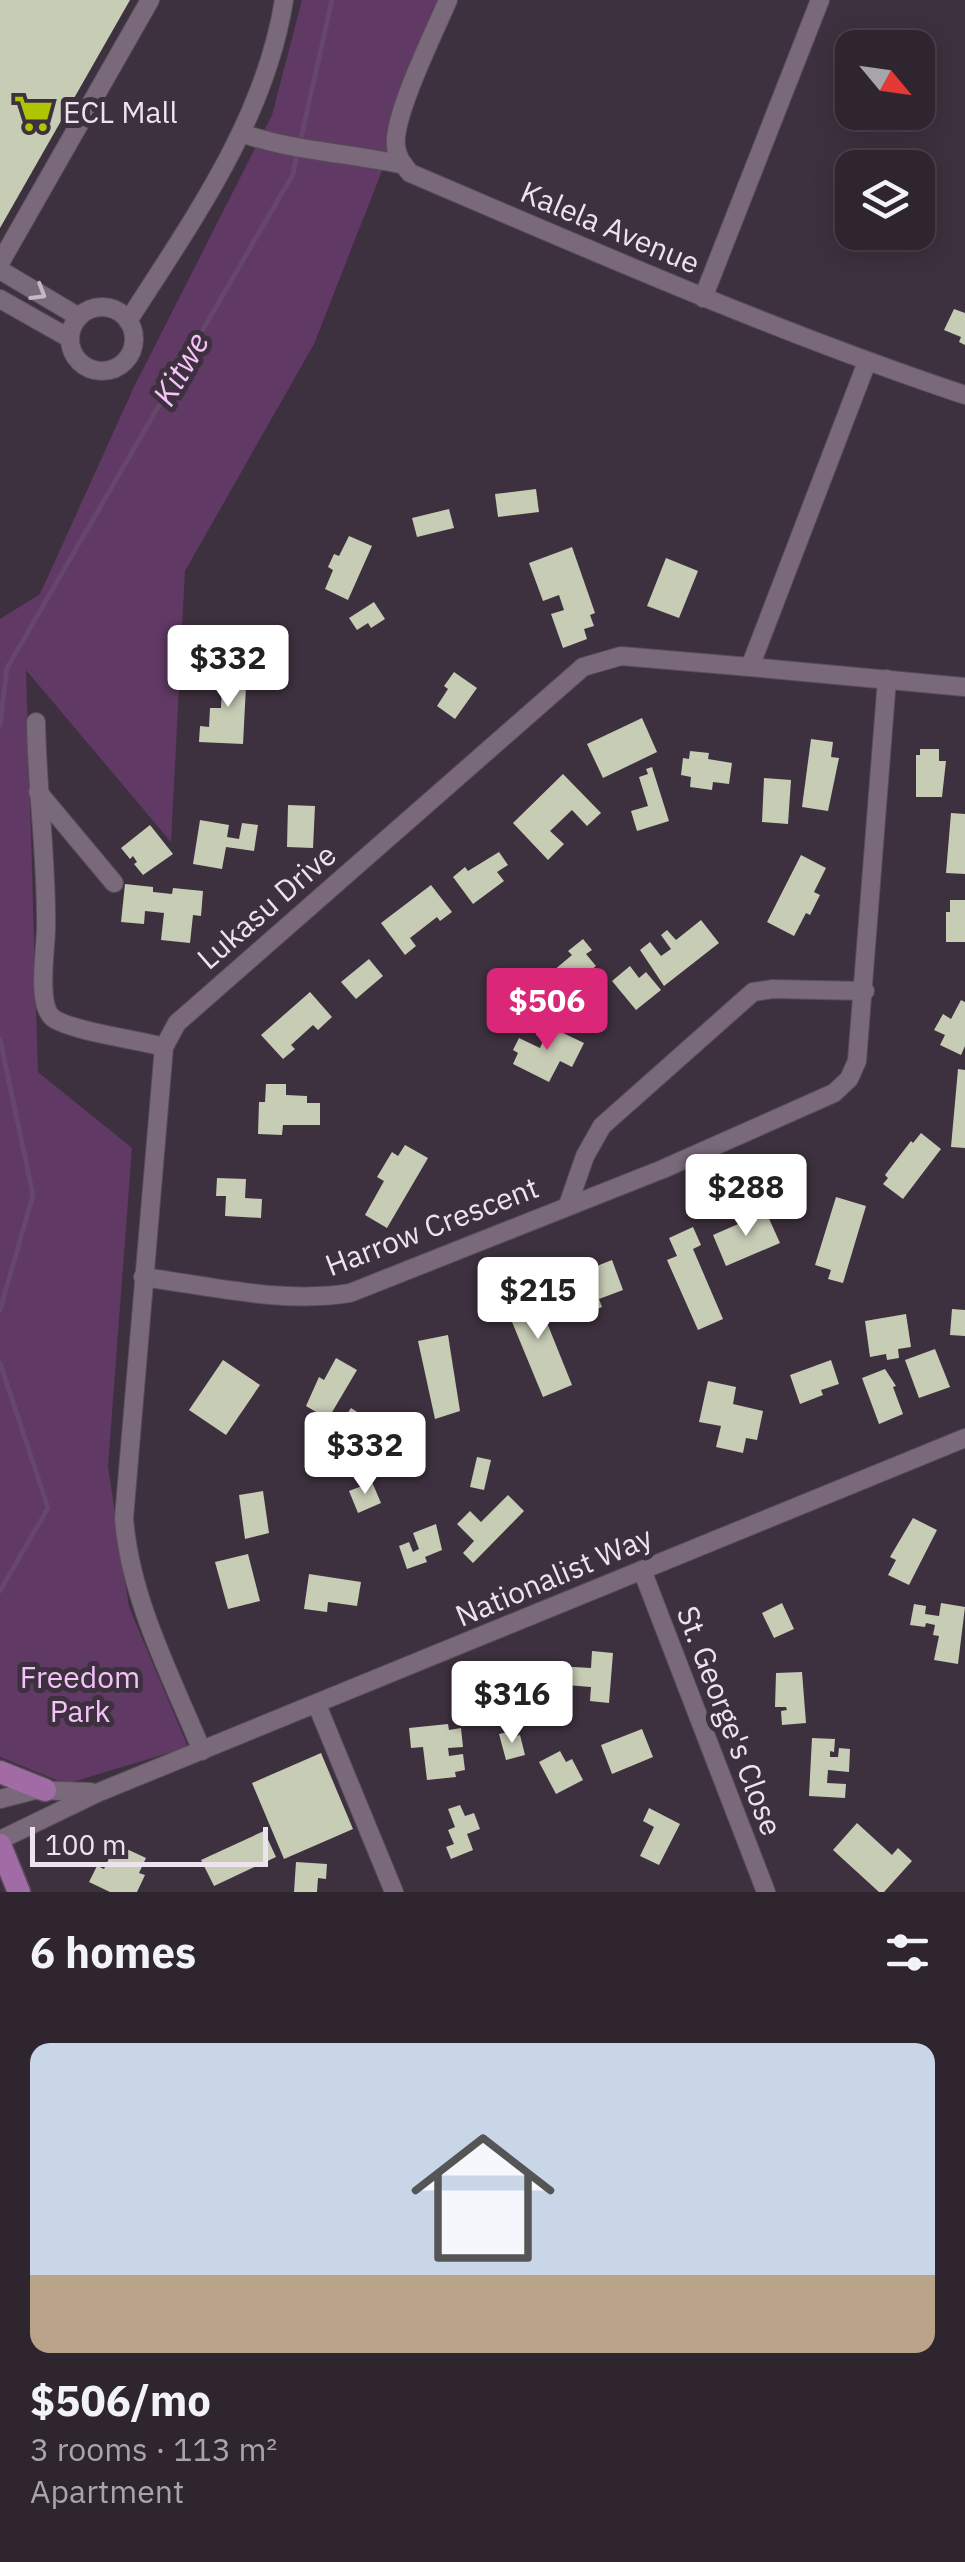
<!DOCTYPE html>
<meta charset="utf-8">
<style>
:root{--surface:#2e252f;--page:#362d37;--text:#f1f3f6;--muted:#a7a5aa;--line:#49424b;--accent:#db2777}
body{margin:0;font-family:"IBM Plex Sans",sans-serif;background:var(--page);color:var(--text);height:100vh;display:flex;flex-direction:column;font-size:38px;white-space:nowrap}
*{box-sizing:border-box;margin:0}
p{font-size:32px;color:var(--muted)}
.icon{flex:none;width:55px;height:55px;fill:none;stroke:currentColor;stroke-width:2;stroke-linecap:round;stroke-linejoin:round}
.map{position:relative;height:1892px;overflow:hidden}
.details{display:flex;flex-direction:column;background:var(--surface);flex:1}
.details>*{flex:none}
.needle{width:65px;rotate:119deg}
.fabs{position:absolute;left:835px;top:30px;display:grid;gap:20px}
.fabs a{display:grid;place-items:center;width:100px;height:100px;border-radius:20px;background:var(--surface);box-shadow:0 5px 25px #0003,0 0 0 2px var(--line);font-size:50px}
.scale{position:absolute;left:30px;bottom:25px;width:238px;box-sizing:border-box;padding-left:10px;border:5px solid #ece3ed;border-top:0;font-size:28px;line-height:35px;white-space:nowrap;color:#ece3ed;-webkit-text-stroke:8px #3e313f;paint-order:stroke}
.price{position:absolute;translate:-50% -85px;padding:0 22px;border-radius:10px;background:#fff;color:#222;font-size:32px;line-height:65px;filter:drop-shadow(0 2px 5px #0008)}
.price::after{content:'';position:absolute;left:50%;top:60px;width:30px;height:22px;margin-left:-15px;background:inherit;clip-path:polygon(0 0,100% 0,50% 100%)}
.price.current{background:var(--accent);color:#fff}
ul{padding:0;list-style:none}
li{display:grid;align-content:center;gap:20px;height:530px;padding:0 30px}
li+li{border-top:2px solid var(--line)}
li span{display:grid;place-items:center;height:310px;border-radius:20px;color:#555}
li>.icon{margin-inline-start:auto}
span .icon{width:180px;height:180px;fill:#fffc;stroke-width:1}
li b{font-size:42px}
h2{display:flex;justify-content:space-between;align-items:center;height:120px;padding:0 30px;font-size:42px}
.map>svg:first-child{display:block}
</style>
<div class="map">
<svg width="965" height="1892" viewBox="0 0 965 1892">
<rect width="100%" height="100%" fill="#3e313f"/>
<!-- green -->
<path fill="#603964" d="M302,0H449L314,344L185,571L171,842L26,670L38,1072L132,1148L108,1466L129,1607L188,1747L66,1784L0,1757V619L40,594L134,387L272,115Z"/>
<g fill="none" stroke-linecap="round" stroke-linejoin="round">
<!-- stream -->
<g stroke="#66466a" stroke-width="5">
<path d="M0,725L7,668L293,174L332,0"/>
<path d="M0,1039L33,1195L0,1310"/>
<path d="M0,1363L48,1508L0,1591"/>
</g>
</g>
<!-- building -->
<g fill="#c7ccb5">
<path d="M0,0H130L0,228Z"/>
<path d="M954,309L965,313V345L959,342L961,337L944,330Z"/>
<path d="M536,489L539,512L498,517L495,494Z"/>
<path d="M449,509L454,528L417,537L412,518Z"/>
<path d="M349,536L372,546L348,600L325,589L333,570L328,567L334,554L339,556Z"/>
<path d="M572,547L595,613L590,615L594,626L584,629L587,639L563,648L551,614L564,610L559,595L543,601L529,563Z"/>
<path d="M666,558L698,571L679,618L647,606Z"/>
<path d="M374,602L385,619L371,628L368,623L357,630L349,618Z"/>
<path d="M223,666L247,667L243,744L199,742L200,726L209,727L210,708H221Z"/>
<path d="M454,672L477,688L455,719L437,706L448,689L444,686Z"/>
<path d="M642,718L657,752L603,778L587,744Z"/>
<path d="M811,739L833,742L831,757L839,758L828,811L802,807Z"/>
<path d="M920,749H939V761H946L942,797H916V755H920Z"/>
<path d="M690,751L709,753L708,759L732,763L729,784L713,782L712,790L690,787L691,777L681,775L683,758L689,759Z"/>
<path d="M652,767L669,821L637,831L631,811L648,806L639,777L648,774L646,769Z"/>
<path d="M563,774L601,813L587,826L572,810L550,831L564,844L548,860L513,823Z"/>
<path d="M764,778L791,780L788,824L762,822Z"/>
<path d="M288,805L315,806L313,848L287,847Z"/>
<path d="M951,813L965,814V874L946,873Z"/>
<path d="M200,820L229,825L227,837L239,839L242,823L258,825L254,851L226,847L222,869L193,864Z"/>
<path d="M150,825L173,854L143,875L134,864L137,862L133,856L130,859L121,848Z"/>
<path d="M499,852L508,865L497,872L504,881L473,904L453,877L465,867L468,871Z"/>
<path d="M801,855L826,868L814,892L820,895L810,915L806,913L794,936L767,922Z"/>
<path d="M125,884L153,887V892L172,894L173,888L203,891L201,916L193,915L190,943L161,940L164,913L145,911L144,924L121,922Z"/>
<path d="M431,885L452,912L440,921L437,917L410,938L416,946L405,955L381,923Z"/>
<path d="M950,900H965V942H946V912H950Z"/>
<path d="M701,920L719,943L664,986L640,950L650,942L661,956L671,949L661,935L667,930L676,940Z"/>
<path d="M583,939L592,950L586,954L596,966L562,994L547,976L572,955L568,951Z"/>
<path d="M369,959L383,976L356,999L341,982Z"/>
<path d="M630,966L639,978L646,972L661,990L636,1010L612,981Z"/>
<path d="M310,992L332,1017L318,1030L313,1025L291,1045L295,1049L283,1059L261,1035Z"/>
<path d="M961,1000L965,1002V1046L961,1055L940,1045L945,1035L934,1030L943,1014L951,1019Z"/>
<path d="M542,1023L584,1043L572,1067L560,1061L549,1082L513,1064L518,1053L513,1050L519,1038L540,1048L544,1039L536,1035Z"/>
<path d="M958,1069L965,1070V1148L951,1147Z"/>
<path d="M266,1084H286V1095L307,1096V1103H320V1125H283L282,1135L258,1134L259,1102H265Z"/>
<path d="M921,1133L941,1149L903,1199L883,1184L888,1178L885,1175L911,1141L913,1143Z"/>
<path d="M405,1145L428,1158L387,1228L365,1215L384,1181L377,1177L392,1152L398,1156Z"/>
<path d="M217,1178L246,1179L245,1198L262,1199L261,1218L225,1216L226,1196H216Z"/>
<path d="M836,1197L866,1206L843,1283L828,1279L831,1270L815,1265Z"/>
<path d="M766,1212L780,1243L726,1266L713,1235Z"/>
<path d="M693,1227L701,1245L693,1249L723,1319L698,1330L667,1260L677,1256L669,1238Z"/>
<path d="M612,1260L623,1290L599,1299L602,1307L591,1312L587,1303L555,1316L544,1287Z"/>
<path d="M533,1288L572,1385L543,1397L503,1300Z"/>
<path d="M952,1309L965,1310V1336L950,1335Z"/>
<path d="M906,1314L911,1347L898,1349L899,1358L887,1360L886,1354L870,1357L865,1321Z"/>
<path d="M448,1335L460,1411L435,1419L418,1341Z"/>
<path d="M935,1349L950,1387L919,1398L905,1360Z"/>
<path d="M336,1358L357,1370L328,1419L306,1406L319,1377L324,1380Z"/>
<path d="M223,1360L260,1385L226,1435L189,1410Z"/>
<path d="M831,1360L839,1384L821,1390L823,1395L800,1404L790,1375Z"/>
<path d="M885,1369L896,1386L893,1387L903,1414L879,1424L862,1378Z"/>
<path d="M708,1381L736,1387L733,1404L763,1411L757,1440L746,1438L743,1453L716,1447L721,1426L699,1422Z"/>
<path d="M351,1408L368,1419L356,1438L350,1434L345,1443L333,1436Z"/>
<path d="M477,1457L491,1460L484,1490L470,1487Z"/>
<path d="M372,1482L381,1503L358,1513L349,1491Z"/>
<path d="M263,1491L269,1533L245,1539L239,1495Z"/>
<path d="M508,1495L524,1511L473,1563L463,1553L474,1541L457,1524L470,1511L481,1522Z"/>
<path d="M913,1518L937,1530L909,1585L888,1575L896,1560L890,1557Z"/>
<path d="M436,1524L442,1550L425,1557L427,1562L407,1569L399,1546L409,1542L413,1552L419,1549L413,1533Z"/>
<path d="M248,1554L260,1601L228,1609L215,1562Z"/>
<path d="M309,1574L361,1582L357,1606L328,1602L327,1612L304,1609Z"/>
<path d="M782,1603L794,1629L774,1638L762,1613Z"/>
<path d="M941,1603L965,1607L958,1664L934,1660L939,1636L933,1635L935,1625L926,1623L925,1627L910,1625L914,1604L926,1606L925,1614L939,1616Z"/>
<path d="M592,1651L613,1653L609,1703L590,1701L591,1687L554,1684L556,1666L591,1668Z"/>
<path d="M802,1672L806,1723L782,1725L781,1711L787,1710L786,1707H775L776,1673Z"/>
<path d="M448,1724L449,1730L461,1728L463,1747L448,1748L449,1756L463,1754L465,1770L455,1772L456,1777L427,1780L423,1747L411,1748L409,1728Z"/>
<path d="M642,1729L653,1757L612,1774L601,1745Z"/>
<path d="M508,1732L509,1738L520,1735L525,1755L506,1760L499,1734Z"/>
<path d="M812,1738L835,1739L834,1752L830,1751V1757H838L839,1748L850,1749L849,1772L828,1770L827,1783L846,1784L845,1798L809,1796Z"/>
<path d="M560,1751L566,1762L572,1759L583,1780L556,1794L539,1762Z"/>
<path d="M321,1753L353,1829L284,1859L252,1783Z"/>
<path d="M460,1805L465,1816L474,1813L480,1829L467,1834L473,1850L451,1859L446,1847L454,1844L448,1830L455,1827L448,1809Z"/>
<path d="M649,1808L680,1824L659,1865L640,1856L654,1827L643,1821Z"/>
<path d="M857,1823L892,1855L898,1848L912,1861L884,1892H879L833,1850Z"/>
<path d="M264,1831L276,1857L214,1886L201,1860Z"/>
<path d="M116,1844L146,1858L139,1873L145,1875L137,1892H110L89,1882L97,1866L104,1869Z"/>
<path d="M296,1862L327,1864L326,1879L318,1878L317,1892H294Z"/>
</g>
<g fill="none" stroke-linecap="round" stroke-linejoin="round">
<defs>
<g id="minor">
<path d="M448,0C435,31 392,117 396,146C397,158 404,165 410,173C593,251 776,332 965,395"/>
<path d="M241,133C292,151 350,153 404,165"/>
<path d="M0,263L150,0"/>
<path d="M0,270L79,317"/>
<path d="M703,298L820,0"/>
<path d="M0,299L69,338"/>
<circle cx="102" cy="339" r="32"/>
<path d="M128,321C192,221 265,120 284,0"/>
<path d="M750,667L965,687"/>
<path d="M36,722C37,791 47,860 46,928C46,949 36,1005 53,1018C71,1031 139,1040 164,1047"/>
<path d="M38,792L114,883"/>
<path d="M568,1205L585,1156L602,1126L753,992L773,989L865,991"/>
<path d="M143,1277C210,1286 282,1304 350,1293L663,1169L834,1093L849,1079L857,1061L887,679"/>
<path d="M642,1570L766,1892"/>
<path d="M317,1705L394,1892"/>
<path d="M202,1751C171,1676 130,1599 124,1518L164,1047L177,1023L583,667L621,656L750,667L867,362"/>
<path d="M0,1799L35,1790L91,1792"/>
<path d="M0,1840L97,1793L965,1438"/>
</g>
<g id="major">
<path d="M0,1772L45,1790"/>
<path d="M0,1845L19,1892"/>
</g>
</defs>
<!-- minor casing -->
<use href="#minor" stroke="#594d5a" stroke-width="20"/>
<!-- major casing -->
<use href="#major" stroke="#594d5a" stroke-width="25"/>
<!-- minor -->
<use href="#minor" stroke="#79697a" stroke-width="18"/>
<!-- major -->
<use href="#major" stroke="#a16ca6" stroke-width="22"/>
</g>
<!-- one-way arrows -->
<defs><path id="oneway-chevron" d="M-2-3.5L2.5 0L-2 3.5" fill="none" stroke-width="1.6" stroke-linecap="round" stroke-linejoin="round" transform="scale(2.5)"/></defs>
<use stroke="#c4b8c5" href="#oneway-chevron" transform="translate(39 293) rotate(31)"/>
<!-- icons -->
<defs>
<symbol id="supermarket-bare" viewBox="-9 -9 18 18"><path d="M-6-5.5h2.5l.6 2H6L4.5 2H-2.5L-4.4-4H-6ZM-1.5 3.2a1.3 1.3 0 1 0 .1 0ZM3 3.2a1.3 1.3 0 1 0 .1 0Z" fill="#b0c501" stroke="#3e313f" stroke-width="2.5" paint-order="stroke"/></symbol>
</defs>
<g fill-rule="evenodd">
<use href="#supermarket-bare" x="6" y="86" width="55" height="55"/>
</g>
<g text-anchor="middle" stroke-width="10" stroke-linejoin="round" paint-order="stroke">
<!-- poi labels -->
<g font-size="30" fill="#ece3ed" stroke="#3e313f" text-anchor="start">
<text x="63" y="123">ECL Mall</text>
</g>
<!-- street labels -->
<g font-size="30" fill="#ece3ed" stroke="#3e313f">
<text transform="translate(610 228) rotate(23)" y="10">Kalela Avenue</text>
<text transform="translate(267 907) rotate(-41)" y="10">Lukasu Drive</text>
<text transform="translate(432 1227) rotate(-21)" y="10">Harrow Crescent</text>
<text transform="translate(554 1577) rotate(-23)" y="10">Nationalist Way</text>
<text transform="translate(729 1721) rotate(69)" y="10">St. George's Close</text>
</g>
<!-- park labels -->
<g font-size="30" fill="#f5c3f9" stroke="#3e313f">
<text x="80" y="1688">Freedom<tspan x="80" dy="34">Park</tspan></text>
</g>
<!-- water labels -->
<g font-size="32" font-style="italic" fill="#f5c3f9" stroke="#3e313f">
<text transform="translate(181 369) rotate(-60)" y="11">Kitwe</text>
</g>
</g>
</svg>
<div class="fabs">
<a><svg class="needle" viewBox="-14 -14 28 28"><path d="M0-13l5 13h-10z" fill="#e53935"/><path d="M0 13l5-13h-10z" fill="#a7a5aa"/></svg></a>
<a><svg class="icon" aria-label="layers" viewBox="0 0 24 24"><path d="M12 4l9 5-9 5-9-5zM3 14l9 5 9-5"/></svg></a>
</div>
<div class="scale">100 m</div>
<b class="price" style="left:228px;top:710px">$332</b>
<b class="price current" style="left:547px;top:1053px">$506</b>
<b class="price" style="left:746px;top:1239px">$288</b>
<b class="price" style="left:538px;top:1342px">$215</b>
<b class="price" style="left:365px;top:1497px">$332</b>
<b class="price" style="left:512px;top:1746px">$316</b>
</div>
<section class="details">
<h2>6 homes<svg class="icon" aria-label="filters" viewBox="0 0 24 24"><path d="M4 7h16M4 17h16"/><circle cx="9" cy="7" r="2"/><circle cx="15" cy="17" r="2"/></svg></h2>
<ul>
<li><span style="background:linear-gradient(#c9d6e8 75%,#b9a48a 0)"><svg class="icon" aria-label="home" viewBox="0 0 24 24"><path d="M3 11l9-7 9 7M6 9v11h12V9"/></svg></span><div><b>$506/mo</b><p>3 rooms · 113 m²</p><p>Apartment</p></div></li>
</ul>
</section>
